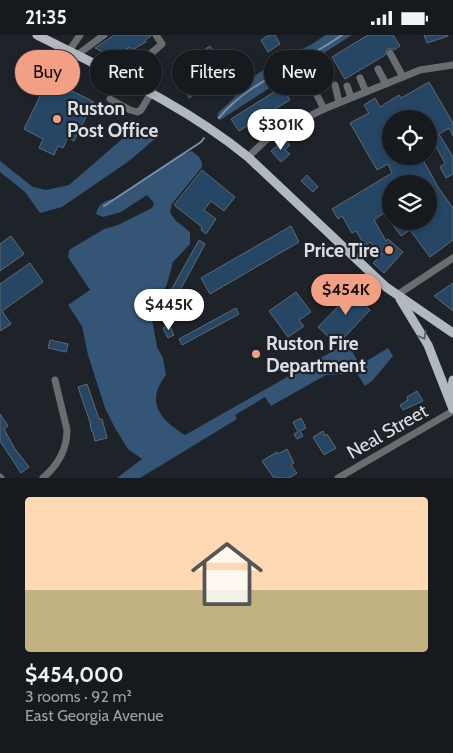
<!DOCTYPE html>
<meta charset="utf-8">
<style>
:root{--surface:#161a1f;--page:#23272c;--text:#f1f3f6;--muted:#9ea1a4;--line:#35383d;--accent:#f39f83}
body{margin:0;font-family:Cabin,sans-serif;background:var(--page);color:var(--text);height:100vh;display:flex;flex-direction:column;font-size:19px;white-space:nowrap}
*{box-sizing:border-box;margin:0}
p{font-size:16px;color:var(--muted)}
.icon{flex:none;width:28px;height:28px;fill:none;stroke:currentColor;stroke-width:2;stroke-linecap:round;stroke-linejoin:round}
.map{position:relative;height:443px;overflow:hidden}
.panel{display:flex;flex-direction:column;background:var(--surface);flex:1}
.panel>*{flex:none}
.banner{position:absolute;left:15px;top:15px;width:424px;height:45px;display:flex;gap:10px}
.controls{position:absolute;left:382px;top:75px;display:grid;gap:10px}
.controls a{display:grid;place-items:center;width:55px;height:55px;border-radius:50%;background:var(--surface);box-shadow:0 2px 8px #0003,0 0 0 1px var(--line);font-size:25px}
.price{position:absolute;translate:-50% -42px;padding:0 11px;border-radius:18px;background:#fff;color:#222;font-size:16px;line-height:32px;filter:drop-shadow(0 1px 2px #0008)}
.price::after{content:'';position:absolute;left:50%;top:30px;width:15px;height:11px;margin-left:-8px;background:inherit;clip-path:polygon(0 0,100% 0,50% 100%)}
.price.active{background:var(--accent);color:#111}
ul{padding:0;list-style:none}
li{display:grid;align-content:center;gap:10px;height:265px;padding:0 25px}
li span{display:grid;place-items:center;height:155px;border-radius:5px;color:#555}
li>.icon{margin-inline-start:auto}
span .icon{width:90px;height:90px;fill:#fffc;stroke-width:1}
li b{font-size:21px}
.chip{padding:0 18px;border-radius:22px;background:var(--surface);box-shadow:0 2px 8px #0003,0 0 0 1px var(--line);font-size:18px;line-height:45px}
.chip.active{background:var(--accent);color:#111}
.status{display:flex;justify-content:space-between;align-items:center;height:35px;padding:0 25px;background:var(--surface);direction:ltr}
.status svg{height:14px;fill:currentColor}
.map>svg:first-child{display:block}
</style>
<div class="status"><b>21:35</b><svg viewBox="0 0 49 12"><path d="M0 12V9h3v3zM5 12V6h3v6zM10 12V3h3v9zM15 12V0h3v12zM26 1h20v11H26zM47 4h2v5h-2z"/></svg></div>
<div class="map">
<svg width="453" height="443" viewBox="0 0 453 443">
<rect width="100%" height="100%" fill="#1e2329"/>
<!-- forest -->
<g fill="#345575">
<path d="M326,0H352L220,85L217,83L218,78L234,63L237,52L271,30L312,9Z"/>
<path d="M136,92L156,103L129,126L62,172L40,178L25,157L0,137V126L33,152L46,155L69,150Z"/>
<path d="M192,116C198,121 203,124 202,132L172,169L170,177L175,185L190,197V209L173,227L167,249L152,284L157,312L163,323L166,340C145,367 160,385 185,400L347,308L360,330L388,313L393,321L372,346L365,351L354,334L344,339L326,340L271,371L265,362L235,380L237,384L140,443H117L142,424L128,414L115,393L105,373L88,320L82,291L68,270L90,255L68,222L69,215L104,194L118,190L152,173L154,168L147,160L121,177L103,182L96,179C98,170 104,165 114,164L178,121Z"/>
</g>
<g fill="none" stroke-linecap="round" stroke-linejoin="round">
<!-- stream -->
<g stroke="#7891a9" stroke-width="2">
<path d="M219,83C247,47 305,27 342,0"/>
<path d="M104,171L201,107L204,103"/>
</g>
</g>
<!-- building -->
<g fill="#254665" stroke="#626970" fill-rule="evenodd">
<path d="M114,0H151V1L145,5L146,7L132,15L130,12L113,22L95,13Z"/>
<path d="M269,0H275L280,9L268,17L261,5Z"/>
<path d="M368,0H393L400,11L394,15L391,13L387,14L385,20L345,44L332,22Z"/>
<path d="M424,0H448V1L427,8Z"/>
<path d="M210,11L215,18L202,26L215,46L189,63L186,53L179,41L181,39L177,32Z"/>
<path d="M231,16L245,40L235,46L222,22Z"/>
<path d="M54,47L94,67L84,71L90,74L74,106L68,102L63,113L58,111L54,120L39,113L43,104L24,94L45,51L50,53Z"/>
<path d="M429,47L453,88V101L449,93L439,99L453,122V139L446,143L440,132L445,128L429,99V84H391V121H421L438,152L453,173V205L430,222L410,195L401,201L384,178L374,185L386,206L388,204L403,217L384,238L373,228L382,219L370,207L365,211L356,196L352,198L342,181L338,184L332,174L392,138L388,129L377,135L350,88L369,78L364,70L375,63L380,72L399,60L401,63ZM391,149H429V186H391Z"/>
<path d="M282,52L290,65L239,96L231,84Z"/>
<path d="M285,104L290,110L285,115L290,119L281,127L271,116Z"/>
<path d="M202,135L235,162L224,176L211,166L204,175L216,184L206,199L201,195L202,192L174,170Z"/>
<path d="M307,140L318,152L313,157L301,146Z"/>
<path d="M291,191L299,207L210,259L201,243Z"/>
<path d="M11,201L24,219L0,236V209Z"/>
<path d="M199,205L205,209L177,261L170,257Z"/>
<path d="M30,228L43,247L2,276L11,289L0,296V249Z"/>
<path d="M453,248V276L434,261Z"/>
<path d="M357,252L363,258L364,256L370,262L364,269L370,275L337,310L318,292Z"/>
<path d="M296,257L311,277L299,285L304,291L288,302L269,276Z"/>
<path d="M236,273L239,279L182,310L179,304Z"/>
<path d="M169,289L174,300L168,303L163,293Z"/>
<path d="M50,305L68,309L66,317L48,313Z"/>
<path d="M87,349L99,384H102L107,403L95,406L93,397H92L90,390H91L78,352Z"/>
<path d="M417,356L423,366L403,375L400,370L408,365L407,362Z"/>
<path d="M0,379L8,391L4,394L15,414L29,432L21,438L0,406Z"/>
<path d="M301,383L306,393L300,396L303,401L297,404L294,399L298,397L293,387Z"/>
<path d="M323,396L325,401L327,399L336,413L324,420L313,402Z"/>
<path d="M287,414L294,428L291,430L297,438L289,443H274L262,426L277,417L278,419Z"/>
</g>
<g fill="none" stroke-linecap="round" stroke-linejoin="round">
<!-- minor -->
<g stroke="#6a6d70" stroke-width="7">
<path d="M69,16L80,0"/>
<path d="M390,18L403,42"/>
<path d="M77,20L104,0"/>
<path d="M378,34L386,49"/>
<path d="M122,43L162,9L156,0"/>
<path d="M360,43L366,57"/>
<path d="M335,50L339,67"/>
<path d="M347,51L351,62"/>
<path d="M317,60L324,74"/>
<path d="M110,64L130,75L137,77L141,75L151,58"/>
<path d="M248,122L267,104L297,87L324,74L420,35L453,30"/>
<path d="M397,260L453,223"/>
<path d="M0,442L1,443"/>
<path d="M43,443C58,430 67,415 67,395L55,345"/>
<path d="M338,443L453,376"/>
</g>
<!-- major -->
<g stroke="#b1b8be" stroke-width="9">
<path d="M37,0C110,37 184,70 248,122L386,252L453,298"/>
<path d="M400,264L428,310L453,374"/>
<path d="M452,364L451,358L453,345"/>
</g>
</g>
<!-- one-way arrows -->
<defs><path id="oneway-chevron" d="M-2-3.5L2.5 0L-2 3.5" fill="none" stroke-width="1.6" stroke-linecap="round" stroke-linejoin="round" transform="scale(1.25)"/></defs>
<use stroke="#60666c" href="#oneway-chevron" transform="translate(423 301) rotate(59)"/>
<!-- markers -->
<g fill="#f39f83" stroke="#1e2329" stroke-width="2">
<circle cx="57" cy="84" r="5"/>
<circle cx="389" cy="215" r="5"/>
<circle cx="256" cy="319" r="5"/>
</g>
<g text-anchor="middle" stroke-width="4.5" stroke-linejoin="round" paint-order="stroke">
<!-- poi labels -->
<g font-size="19" font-weight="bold" fill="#dce0e4" stroke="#1e2329" text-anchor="start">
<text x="67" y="80">Ruston<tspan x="67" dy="22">Post Office</tspan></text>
<text x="379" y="222" text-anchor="end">Price Tire</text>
<text x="266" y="315">Ruston Fire<tspan x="266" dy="22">Department</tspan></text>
</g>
<!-- street labels -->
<g font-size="19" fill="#dce0e4" stroke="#1e2329">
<text transform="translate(387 396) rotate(-30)" y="7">Neal Street</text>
</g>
</g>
</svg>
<div class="controls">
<a><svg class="icon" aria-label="locate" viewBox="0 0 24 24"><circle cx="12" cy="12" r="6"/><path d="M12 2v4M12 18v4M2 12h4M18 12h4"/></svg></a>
<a><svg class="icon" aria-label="layers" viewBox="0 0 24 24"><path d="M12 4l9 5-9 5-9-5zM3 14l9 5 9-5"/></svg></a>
</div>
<b class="price" style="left:281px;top:116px">$301K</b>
<b class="price active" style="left:346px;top:281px">$454K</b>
<b class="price" style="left:169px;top:296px">$445K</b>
<div class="banner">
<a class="chip active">Buy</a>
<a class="chip">Rent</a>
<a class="chip">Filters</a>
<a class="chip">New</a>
</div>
</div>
<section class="panel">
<ul>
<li><span style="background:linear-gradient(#ffd9b3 60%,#c2b280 0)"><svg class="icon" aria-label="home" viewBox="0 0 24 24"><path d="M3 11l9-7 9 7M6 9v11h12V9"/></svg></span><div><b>$454,000</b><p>3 rooms · 92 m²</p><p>East Georgia Avenue</p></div></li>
</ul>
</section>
